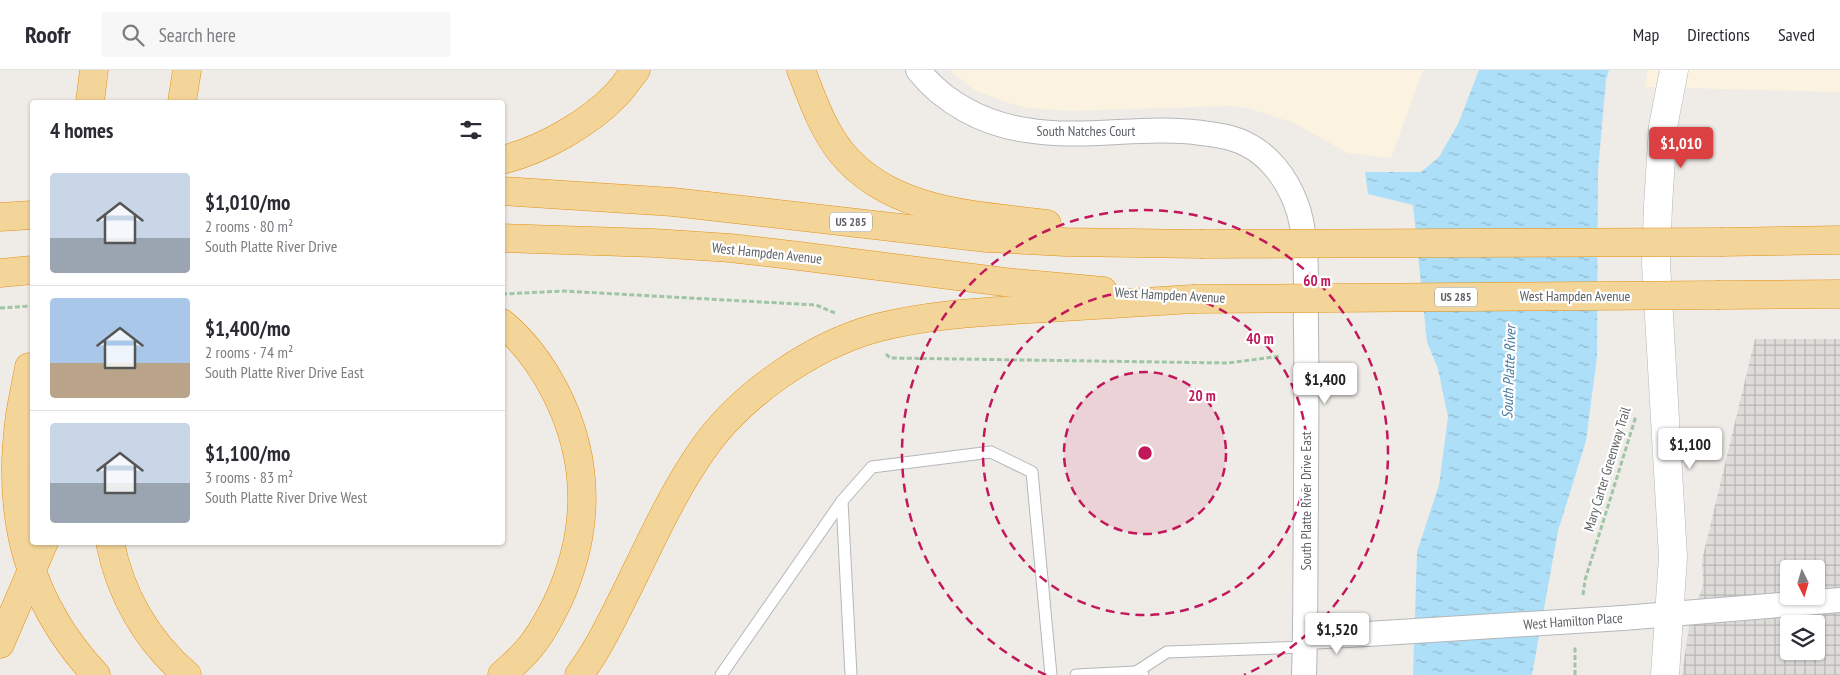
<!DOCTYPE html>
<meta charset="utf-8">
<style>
:root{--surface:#fff;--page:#f7f7f7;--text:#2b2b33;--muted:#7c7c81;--line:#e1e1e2;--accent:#db4143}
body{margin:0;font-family:"PT Sans Narrow",sans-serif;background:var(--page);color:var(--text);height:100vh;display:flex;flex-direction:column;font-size:19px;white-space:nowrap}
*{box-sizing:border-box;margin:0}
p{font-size:16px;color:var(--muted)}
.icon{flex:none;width:28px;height:28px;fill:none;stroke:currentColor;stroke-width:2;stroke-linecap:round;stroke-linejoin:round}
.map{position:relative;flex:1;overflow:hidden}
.side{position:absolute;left:30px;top:30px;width:475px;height:445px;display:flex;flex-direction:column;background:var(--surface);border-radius:5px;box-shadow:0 1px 4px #0004}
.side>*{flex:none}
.needle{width:32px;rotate:175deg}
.tools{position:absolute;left:1780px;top:490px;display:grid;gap:10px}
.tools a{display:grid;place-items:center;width:45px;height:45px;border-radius:5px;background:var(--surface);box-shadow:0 1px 4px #0004;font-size:25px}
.price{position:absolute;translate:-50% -42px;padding:0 11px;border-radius:5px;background:#fff;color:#222;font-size:16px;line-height:32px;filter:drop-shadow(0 1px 2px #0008)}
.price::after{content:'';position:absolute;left:50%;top:30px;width:15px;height:11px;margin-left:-8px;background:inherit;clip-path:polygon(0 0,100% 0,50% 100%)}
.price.on{background:var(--accent);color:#fff}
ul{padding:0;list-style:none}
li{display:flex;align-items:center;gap:15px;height:125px;padding:0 20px}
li+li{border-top:1px solid var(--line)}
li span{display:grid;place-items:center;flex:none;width:140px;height:100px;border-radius:5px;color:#555}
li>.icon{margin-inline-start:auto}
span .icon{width:60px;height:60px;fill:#fffc;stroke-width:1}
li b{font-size:21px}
h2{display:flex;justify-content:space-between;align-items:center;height:60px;padding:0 20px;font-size:21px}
header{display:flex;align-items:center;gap:30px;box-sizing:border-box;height:70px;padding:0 25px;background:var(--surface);border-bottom:1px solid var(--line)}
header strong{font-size:24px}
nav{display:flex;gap:28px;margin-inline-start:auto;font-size:18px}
.search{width:350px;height:45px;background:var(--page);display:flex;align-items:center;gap:12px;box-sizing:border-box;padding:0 18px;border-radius:5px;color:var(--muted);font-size:19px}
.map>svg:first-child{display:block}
</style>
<header>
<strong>Roofr</strong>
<div class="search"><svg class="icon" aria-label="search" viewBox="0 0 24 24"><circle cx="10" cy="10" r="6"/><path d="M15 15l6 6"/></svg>Search here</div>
<nav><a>Map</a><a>Directions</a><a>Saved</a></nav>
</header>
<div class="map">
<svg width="1840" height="605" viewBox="0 0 1840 605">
<defs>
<pattern id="industrial-grid" width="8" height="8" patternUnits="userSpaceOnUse" patternTransform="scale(1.25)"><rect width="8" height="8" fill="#dedcd9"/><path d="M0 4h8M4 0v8" fill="none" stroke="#b7b6b4"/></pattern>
<pattern id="water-ripples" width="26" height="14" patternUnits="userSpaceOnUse" patternTransform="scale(1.25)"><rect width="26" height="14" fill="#aedff8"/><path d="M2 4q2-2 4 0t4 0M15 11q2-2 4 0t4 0" fill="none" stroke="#91b8cd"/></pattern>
</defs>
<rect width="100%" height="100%" fill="#efece7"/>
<!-- commercial -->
<g fill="#fbf2e0">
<path d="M949,0H1423L1391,88L1348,83L1294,53L1248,38L1229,36L1071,41L1029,38L1009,33L976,21Z"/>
<path d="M1648,0H1840V22L1645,17Z"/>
</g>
<!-- industrial -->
<path fill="url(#industrial-grid)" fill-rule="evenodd" d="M1755,269H1840V605H1682L1689,556L1703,515L1702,490ZM1789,499H1816V526H1789ZM1789,554H1816V581H1789Z"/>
<!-- water -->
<path fill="url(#water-ripples)" d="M1479,0H1609L1606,10L1598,101L1597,287L1586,371L1558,461L1532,605H1413L1417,482L1439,415L1448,347L1438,299L1427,272L1413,135L1368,124L1365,102H1421L1439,87L1458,54Z"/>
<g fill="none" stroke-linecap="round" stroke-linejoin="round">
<defs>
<g id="lane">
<path d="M842,431L851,605"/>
<path d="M721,605L842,431L872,397L991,382L1032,402L1051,605"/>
<path d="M1076,605L1136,602"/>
<path d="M1143,605L1136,602L1167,582L1305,577"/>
</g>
<g id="street">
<path d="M918,0C944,33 984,54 1026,60C1084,70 1144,55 1202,63C1217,65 1233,67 1246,74C1269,85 1286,108 1295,131C1310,166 1305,223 1306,261C1307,318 1306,376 1306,433C1305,490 1306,548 1304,605"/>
<path d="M1623,548L1840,530"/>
<path d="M1305,567L1367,564"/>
</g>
<path id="secondary" d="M1665,605L1673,487L1656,194L1658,136L1663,57L1674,0"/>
<g id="highway">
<path d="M801,0C812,28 822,58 841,82C890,143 976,145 1047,154"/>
<path d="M90,32L94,0"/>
<path d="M182,32L187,0"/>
<path d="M502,90C542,80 588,54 616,25C624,17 629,8 636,0"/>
<path d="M502,121L673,132L987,168L1065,172L1200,174"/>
<path d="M0,147L32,145"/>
<path d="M502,168L654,173L730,178L799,186L1005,212L1103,221"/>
<path d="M1723,172L1840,170"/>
<path d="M0,203L32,200"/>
<path d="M1720,225L1840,224"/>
<path d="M29,297C26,316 21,334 19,353C7,450 29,533 96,605"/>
<path d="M110,472C120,524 147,571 187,605"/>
<path d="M0,574L44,472"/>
<path d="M502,605C509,598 517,592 524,584C538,570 548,551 557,533C590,463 591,391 555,321C542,296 525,272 502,253"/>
<path d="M579,605C595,584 607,560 619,536C645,485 668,430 701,382C739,326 811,276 876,258C926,245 979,242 1030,239C1084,236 1138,232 1193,229"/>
</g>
</defs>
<!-- lane casing -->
<use href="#lane" stroke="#b4b7ba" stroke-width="13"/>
<!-- street casing -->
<use href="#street" stroke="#b4b7ba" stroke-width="26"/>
<!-- secondary casing -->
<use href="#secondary" stroke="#b3b6ba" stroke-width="29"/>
<!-- highway casing -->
<use href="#highway" stroke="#e38f13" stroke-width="29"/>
<!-- path -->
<g stroke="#9fc5a6" stroke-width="3" stroke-dasharray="5 2.5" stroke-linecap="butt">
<path d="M502,224L563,221L816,235L835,243"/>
<path d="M0,238L32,236"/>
<path d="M886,284L890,288L1228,293L1281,286"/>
<path d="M1583,525L1585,510L1636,346"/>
<path d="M1575,605V575"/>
</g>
<!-- lane -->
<use href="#lane" stroke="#fff" stroke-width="11"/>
<!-- street -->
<use href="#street" stroke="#fff" stroke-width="24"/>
<!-- secondary -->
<use href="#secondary" stroke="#fff" stroke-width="28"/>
<!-- highway -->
<use href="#highway" stroke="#f4d599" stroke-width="28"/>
<defs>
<path id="street-bridge" d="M1367,564L1623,548"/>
<g id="highway-bridge">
<path d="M1200,174L1723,172"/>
<path d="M1193,229L1720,225"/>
</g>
</defs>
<!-- street-bridge casing -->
<use href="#street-bridge" stroke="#b4b7ba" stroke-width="26" stroke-linecap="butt"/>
<!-- highway-bridge casing -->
<use href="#highway-bridge" stroke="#e38f13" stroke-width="29" stroke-linecap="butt"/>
<!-- street-bridge -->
<use href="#street-bridge" stroke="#fff" stroke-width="24"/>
<!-- highway-bridge -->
<use href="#highway-bridge" stroke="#f4d599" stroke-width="28"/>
</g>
<!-- distance rings -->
<circle cx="1145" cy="383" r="81" fill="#c2185b" fill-opacity=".12"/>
<g fill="none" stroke="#c2185b" stroke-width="2.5" stroke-dasharray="9 6">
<circle cx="1145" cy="383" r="81"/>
<circle cx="1145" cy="383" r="162"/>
<path d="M1046 605A243 243 0 1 1 1244 605"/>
</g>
<g text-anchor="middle" stroke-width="4.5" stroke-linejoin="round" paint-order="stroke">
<!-- shield labels -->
<g fill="#fff" stroke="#8e9194" stroke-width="1">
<rect x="830" y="142.5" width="42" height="19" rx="4"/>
<rect x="1435" y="217.5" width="42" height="19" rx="4"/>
</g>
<g font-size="12" font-weight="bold" fill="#5e6266">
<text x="851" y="156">US 285</text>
<text x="1456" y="231">US 285</text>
</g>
<!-- street labels -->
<g font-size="14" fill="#5e6266" stroke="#fff">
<text x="1086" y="66">South Natches Court</text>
<text transform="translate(767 183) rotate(6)" y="5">West Hampden Avenue</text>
<text transform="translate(1170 225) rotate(3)" y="5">West Hampden Avenue</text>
<text x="1575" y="231">West Hampden Avenue</text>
<text transform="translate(1607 399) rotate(-73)" y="5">Mary Carter Greenway Trail</text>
<text transform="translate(1306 431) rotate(-90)" y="5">South Platte River Drive East</text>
<text transform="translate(1573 551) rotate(-4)" y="5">West Hamilton Place</text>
</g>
<!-- water labels -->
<g font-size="15" font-style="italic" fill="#477ba1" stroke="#fff">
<text transform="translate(1509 302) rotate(-88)" y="5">South Platte River</text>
</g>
</g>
<circle cx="1145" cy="383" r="8" fill="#c2185b" stroke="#fff" stroke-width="2.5"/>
<g font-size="15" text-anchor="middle" font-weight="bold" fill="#c2185b" stroke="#fff" stroke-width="4.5" stroke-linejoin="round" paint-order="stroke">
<text x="1317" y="216">60 m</text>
<text x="1260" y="274">40 m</text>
<text x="1202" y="331">20 m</text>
</g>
</svg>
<div class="tools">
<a><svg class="needle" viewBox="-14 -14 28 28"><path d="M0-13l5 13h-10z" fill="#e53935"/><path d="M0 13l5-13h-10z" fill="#7c7c81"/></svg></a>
<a><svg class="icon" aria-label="layers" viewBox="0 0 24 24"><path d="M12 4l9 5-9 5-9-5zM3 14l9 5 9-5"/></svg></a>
</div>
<b class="price on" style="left:1681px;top:99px">$1,010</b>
<b class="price" style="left:1325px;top:335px">$1,400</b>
<b class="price" style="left:1690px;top:400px">$1,100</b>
<b class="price" style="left:1337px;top:585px">$1,520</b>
<section class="side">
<h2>4 homes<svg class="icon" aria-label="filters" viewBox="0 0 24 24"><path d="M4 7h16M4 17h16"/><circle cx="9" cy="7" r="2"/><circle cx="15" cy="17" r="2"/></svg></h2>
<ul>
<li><span style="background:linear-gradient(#c9d6e8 65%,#9aa5b1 0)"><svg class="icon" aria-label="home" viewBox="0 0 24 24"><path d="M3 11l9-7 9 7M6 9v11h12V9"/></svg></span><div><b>$1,010/mo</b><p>2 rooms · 80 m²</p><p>South Platte River Drive</p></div></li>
<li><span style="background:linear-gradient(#a9c7e8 65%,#b9a48a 0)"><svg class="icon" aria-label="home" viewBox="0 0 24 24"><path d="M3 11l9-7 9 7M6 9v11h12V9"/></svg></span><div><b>$1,400/mo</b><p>2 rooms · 74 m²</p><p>South Platte River Drive East</p></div></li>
<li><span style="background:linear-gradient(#c9d6e8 60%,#9aa5b1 0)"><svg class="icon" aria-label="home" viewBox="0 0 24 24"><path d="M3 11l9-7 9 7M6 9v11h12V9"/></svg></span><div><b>$1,100/mo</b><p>3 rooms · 83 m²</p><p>South Platte River Drive West</p></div></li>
</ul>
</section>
</div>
